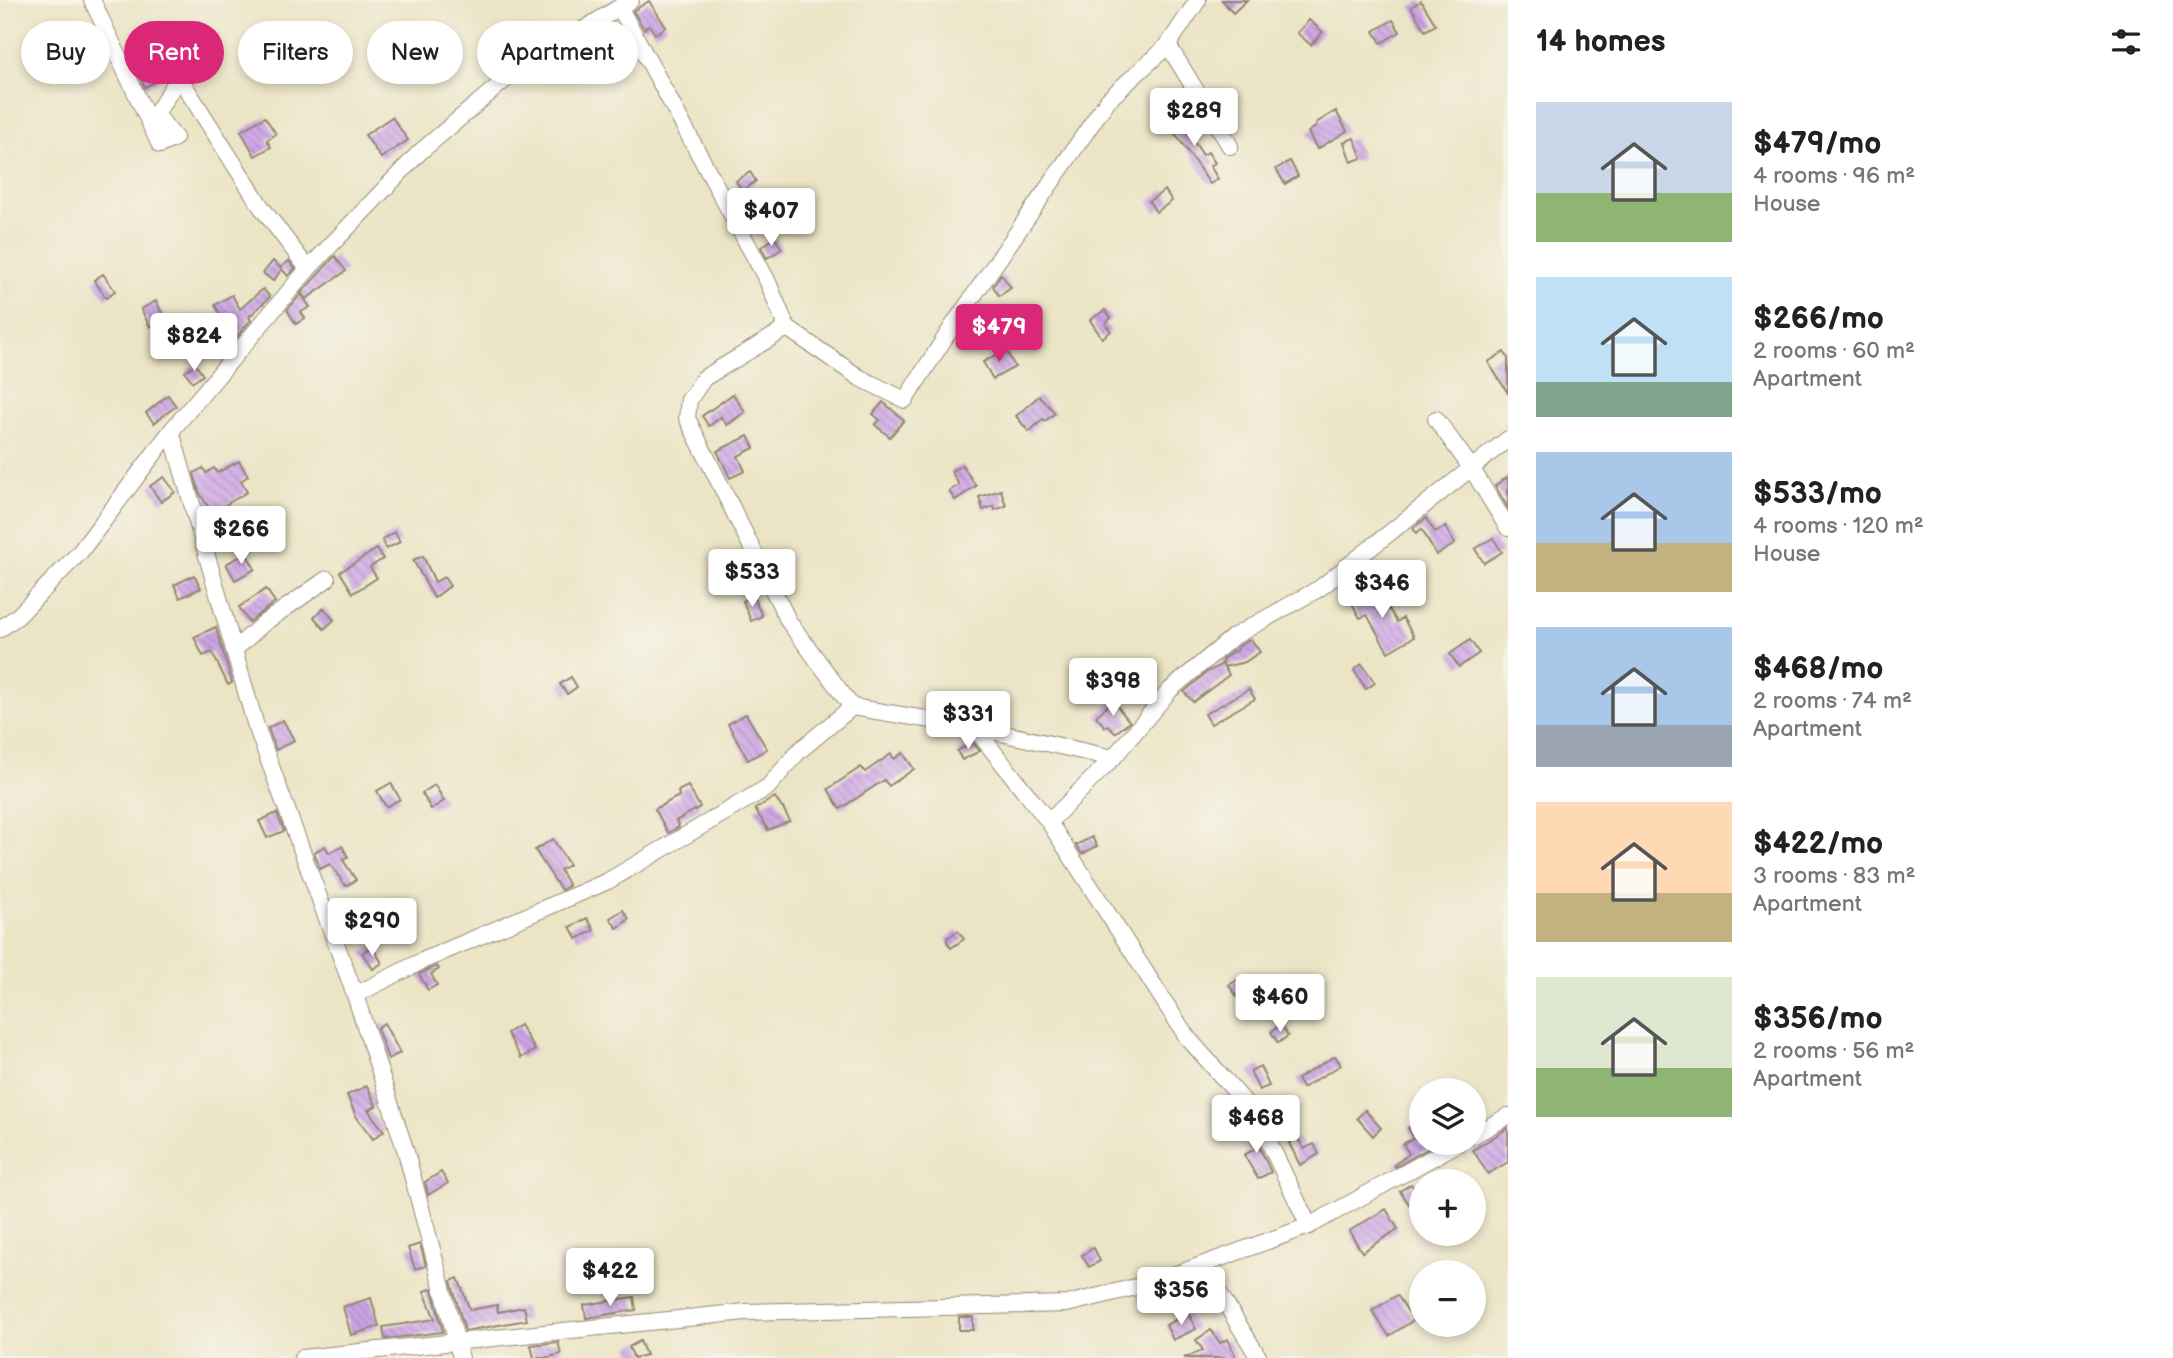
<!DOCTYPE html>
<meta charset="utf-8">
<style>
:root{--surface:#fff;--page:#f2f2f2;--text:#222;--muted:#767676;--accent:#db2777}
body{margin:0;font-family:"Balsamiq Sans",sans-serif;background:var(--page);color:var(--text);height:100vh;display:flex;flex-direction:column;font-size:26px;white-space:nowrap}
*{box-sizing:border-box;margin:0}
p{font-size:23px;color:var(--muted)}
.icon{flex:none;width:38px;height:38px;fill:none;stroke:currentColor;stroke-width:2;stroke-linecap:round;stroke-linejoin:round}
.map{position:relative;flex:1;overflow:hidden}
.panel{display:flex;flex-direction:column;background:var(--surface);width:665px}
.panel>*{flex:none}
.guide{position:absolute;left:21px;top:21px;width:665px;height:63px;display:flex;gap:14px}
.tools{position:absolute;left:1409px;top:1078px;display:grid;gap:14px}
.tools a{display:grid;place-items:center;width:77px;height:77px;border-radius:50%;background:var(--surface);box-shadow:0 4px 10px #0003;font-size:35px}
.price{position:absolute;translate:-50% -60px;padding:0 16px;border-radius:7px;background:#fff;color:#222;font-size:23px;line-height:46px;filter:drop-shadow(0 2px 4px #0008)}
.price::after{content:'';position:absolute;left:50%;top:42px;width:21px;height:16px;margin-left:-10px;background:inherit;clip-path:polygon(0 0,100% 0,50% 100%)}
.price.selected{background:var(--accent);color:#fff}
ul{padding:0;list-style:none}
li{display:flex;align-items:center;gap:21px;height:175px;padding:0 28px}
li span{display:grid;place-items:center;flex:none;width:196px;height:140px;border-radius:0px;color:#555}
li>.icon{margin-inline-start:auto}
span .icon{width:84px;height:84px;fill:#fffc;stroke-width:1}
li b{font-size:30px}
h2{display:flex;justify-content:space-between;align-items:center;height:84px;padding:0 28px;font-size:30px}
.tag{padding:0 24px;border-radius:32px;background:var(--surface);box-shadow:0 4px 10px #0003;font-size:24px;line-height:63px}
.tag.selected{background:var(--accent);color:#fff}
main{display:flex;flex:1;min-height:0}
.map>svg:first-child{display:block}
</style>
<main>
<div class="map">
<svg width="1508" height="1358" viewBox="0 0 1508 1358">
<defs>
<pattern id="building-back-hatch" width="6" height="6" patternUnits="userSpaceOnUse" patternTransform="scale(1.75)"><rect width="6" height="6" fill="#cda4e8"/><path d="M-1 5l2 2M0 0l6 6M5-1l2 2" fill="none" stroke="#a886bb"/></pattern>
</defs>
<rect width="100%" height="100%" fill="#f7f3e8"/>
<filter id="ink" filterUnits="userSpaceOnUse"><feTurbulence type="fractalNoise" baseFrequency=".0143" numOctaves="2"/><feDisplacementMap in="SourceGraphic" scale="14" xChannelSelector="R" yChannelSelector="G"/><feConvolveMatrix kernelMatrix="1 2 1 2 8 2 1 2 1" color-interpolation-filters="sRGB"/></filter>
<filter id="wash" filterUnits="userSpaceOnUse"><feTurbulence type="fractalNoise" baseFrequency=".00686" numOctaves="4" result="noise"/><feDisplacementMap in="SourceGraphic" scale="28" xChannelSelector="R" yChannelSelector="G"/><feGaussianBlur stdDeviation="1.57" result="paint"/><feColorMatrix in="noise" values="0 0 0 0 0 0 0 0 0 0 0 0 0 0 0 0 0 1.4 0 .05"/><feComposite in="paint" operator="in"/></filter>
<g filter="url(#wash)">
<rect width="100%" height="100%" fill="#ebe4c5"/>
<g id="blocks">
<!-- building -->
<g fill="url(#building-back-hatch)">
<path d="M1222,0H1247L1233,13Z"/>
<path d="M649,1L666,27L655,34L649,25L644,29L633,11Z"/>
<path d="M1421,1L1436,25L1425,31L1411,7Z"/>
<path d="M1309,20L1323,32L1311,45L1297,33Z"/>
<path d="M1393,20L1400,32L1381,43L1374,31Z"/>
<path d="M156,68L162,78L145,87L140,77Z"/>
<path d="M1336,111L1347,131L1317,149L1308,132L1317,126L1316,123Z"/>
<path d="M1188,114L1195,125L1186,130L1203,155L1208,152L1215,163L1210,166L1218,179L1210,184L1170,126Z"/>
<path d="M265,117L276,134L267,140L271,147L255,156L241,131Z"/>
<path d="M392,117L408,140L381,158L365,135Z"/>
<path d="M1354,138L1362,158L1351,162L1344,142Z"/>
<path d="M1290,161L1298,176L1285,184L1276,169Z"/>
<path d="M750,172L756,181L742,191L736,181Z"/>
<path d="M1165,190L1172,201L1156,212L1149,201Z"/>
<path d="M775,238L782,249L767,258L761,247Z"/>
<path d="M335,256L346,271L306,299L301,293Z"/>
<path d="M273,261L282,269L281,267L289,261L295,269L288,276L282,269L273,281L263,273Z"/>
<path d="M103,274L115,291L106,298L94,280Z"/>
<path d="M1001,274L1011,288L999,296L993,286Z"/>
<path d="M263,289L270,297L249,317L251,320L235,339L215,305L232,295L240,309Z"/>
<path d="M301,294L310,307L301,312L305,318L296,324L287,310Z"/>
<path d="M156,301L165,319L150,327L141,309Z"/>
<path d="M1105,310L1111,318L1105,324L1111,331L1102,338L1090,320Z"/>
<path d="M1006,350L1015,367L993,379L983,362Z"/>
<path d="M1504,352L1508,358V393L1488,362Z"/>
<path d="M195,364L203,375L193,382L185,372Z"/>
<path d="M733,394L745,412L727,425L721,417L709,426L702,416Z"/>
<path d="M168,395L176,406L154,423L146,413Z"/>
<path d="M1039,396L1055,413L1045,421L1043,419L1029,432L1016,416Z"/>
<path d="M883,402L904,420L890,437L875,425L880,420L873,414Z"/>
<path d="M748,436L754,448L738,456L745,471L730,478L717,451Z"/>
<path d="M239,461L248,476L241,481L247,492L212,513L199,492L194,473L203,468L206,473L214,468L217,473Z"/>
<path d="M962,465L976,486L955,500L949,491L959,485L951,471Z"/>
<path d="M164,477L175,492L161,502L150,486Z"/>
<path d="M1508,477V508L1495,486Z"/>
<path d="M1001,490L1006,506L995,510L994,506L983,510L979,497Z"/>
<path d="M1426,518L1435,532L1445,527L1455,544L1436,555L1422,529L1416,533L1413,528Z"/>
<path d="M395,532L400,542L386,549L382,540Z"/>
<path d="M1493,538L1502,552L1484,563L1475,549Z"/>
<path d="M377,549L383,559L370,567L377,578L353,593L340,572Z"/>
<path d="M246,553L255,569L235,580L226,564Z"/>
<path d="M423,556L435,582L444,577L450,586L434,598L413,560Z"/>
<path d="M194,575L201,588L180,598L174,585Z"/>
<path d="M1371,588L1385,612L1389,609L1397,622L1403,618L1414,637L1388,652L1367,615L1360,618L1350,600Z"/>
<path d="M266,589L275,602L249,622L239,607Z"/>
<path d="M753,596L762,616L751,621L743,601Z"/>
<path d="M324,608L334,620L324,629L314,617Z"/>
<path d="M216,627L232,683L228,685L212,652L203,656L194,637Z"/>
<path d="M1251,639L1260,652L1245,662L1224,667L1222,660L1232,652L1238,650L1237,647L1239,646Z"/>
<path d="M1470,640L1479,653L1459,667L1450,654Z"/>
<path d="M1222,664L1229,675L1193,702L1184,692L1207,672Z"/>
<path d="M1362,664L1375,683L1366,689L1354,670Z"/>
<path d="M571,677L577,687L567,694L560,684Z"/>
<path d="M1249,689L1255,699L1211,724L1205,714Z"/>
<path d="M1113,701L1130,722L1115,733L1108,725L1105,727L1096,716Z"/>
<path d="M746,714L767,749L748,760L728,724Z"/>
<path d="M283,720L294,740L276,750L268,728Z"/>
<path d="M973,743L980,751L962,760L957,751Z"/>
<path d="M903,753L914,769L889,786L884,780L840,809L828,789L861,767L865,772L891,754L894,759Z"/>
<path d="M391,783L400,799L386,807L377,791Z"/>
<path d="M435,785L444,801L431,809L422,793Z"/>
<path d="M688,786L700,807L676,821L679,827L668,833L655,809L679,796L678,791Z"/>
<path d="M775,797L782,808H783L790,821L768,830L755,809Z"/>
<path d="M277,813L284,831L267,838L259,821Z"/>
<path d="M1092,837L1097,846L1082,854L1076,845Z"/>
<path d="M553,839L569,865L560,870L569,886L561,890L535,850Z"/>
<path d="M325,846L329,853L342,846L348,857L343,860L356,880L346,886L330,864L320,869L314,852Z"/>
<path d="M623,910L629,919L617,928L610,918Z"/>
<path d="M348,916L358,934L346,940L339,921Z"/>
<path d="M587,918L594,930L577,939L570,927Z"/>
<path d="M958,931L964,939L951,948L947,942V938Z"/>
<path d="M372,946L382,963L373,969L362,953Z"/>
<path d="M437,966L439,969L431,974L437,985L428,990L419,974Z"/>
<path d="M1244,976L1259,999L1250,1005L1244,995L1238,998L1229,985Z"/>
<path d="M384,1023L400,1053L388,1059L377,1028Z"/>
<path d="M520,1025L535,1050L521,1058L507,1033Z"/>
<path d="M1281,1025L1288,1036L1278,1043L1271,1032Z"/>
<path d="M1335,1056L1341,1065L1302,1088L1297,1079Z"/>
<path d="M1260,1066L1269,1086L1259,1090L1250,1071Z"/>
<path d="M367,1086L376,1106L368,1110L384,1131L373,1139L356,1116L347,1095Z"/>
<path d="M1365,1110L1381,1128L1373,1136L1357,1118Z"/>
<path d="M1243,1116L1247,1121L1271,1172L1258,1179L1244,1155L1255,1149L1240,1117Z"/>
<path d="M1421,1121V1143H1426L1429,1148L1395,1167L1394,1165L1409,1154L1403,1144L1414,1138L1408,1128Z"/>
<path d="M1508,1128V1162L1488,1174L1473,1150Z"/>
<path d="M1298,1138L1304,1149L1314,1144L1319,1154L1300,1165L1289,1143Z"/>
<path d="M441,1172L448,1183L428,1195L425,1182Z"/>
<path d="M1411,1184L1421,1199V1222L1400,1191Z"/>
<path d="M1386,1209L1398,1229L1362,1252L1349,1231Z"/>
<path d="M420,1244L426,1266L415,1269L408,1248Z"/>
<path d="M1094,1248L1100,1261L1089,1267L1082,1255Z"/>
<path d="M458,1278L470,1310L497,1305L498,1312L524,1307L527,1320L465,1331L451,1281Z"/>
<path d="M432,1289L443,1332L385,1339L383,1327L435,1319L424,1291Z"/>
<path d="M1397,1295L1414,1320L1389,1336L1372,1311Z"/>
<path d="M634,1297L636,1310L586,1318L584,1305Z"/>
<path d="M371,1298L379,1326L351,1335L343,1307Z"/>
<path d="M1188,1313L1196,1329L1173,1340L1166,1325Z"/>
<rect x="959" y="1317" width="14" height="13"/>
<path d="M1211,1330L1220,1343L1228,1339L1236,1358H1184L1203,1350L1196,1340Z"/>
<path d="M640,1341L646,1355L634,1358L629,1347Z"/>
<path d="M558,1342L561,1354L545,1358H534L531,1345Z"/>
</g>
</g>
</g>
<g filter="url(#ink)">
<use href="#blocks" fill-opacity="0" stroke="#938772" stroke-width="2"/>
<g fill="none" stroke-linecap="round" stroke-linejoin="round">
<defs>
<g id="street">
<path d="M92,0L160,145L175,138L156,114L179,77L262,208L308,269"/>
<path d="M620,8L767,280L787,328L704,378L689,400L687,418L789,622L852,707L974,727L1049,822L1187,1037L1256,1115L1309,1226"/>
<path d="M1168,45L1230,146"/>
<path d="M787,328L860,378L905,400L952,327L1108,100L1168,45L1198,0"/>
<path d="M1436,419L1472,469L1508,528"/>
<path d="M171,431L255,723L355,995L406,1152L461,1358"/>
<path d="M0,629L18,616L80,552L171,431L308,269L420,152L513,73L631,0"/>
<path d="M234,650L264,623L327,579"/>
<path d="M974,727L1113,758"/>
<path d="M1049,822L1113,758L1170,690L1233,637L1320,588L1508,439"/>
<path d="M355,995L422,961L608,881L768,787L799,751L852,707"/>
<path d="M1474,1135L1508,1116"/>
<path d="M1202,1265L1259,1358"/>
<path d="M302,1358L745,1312L1067,1304L1152,1283L1309,1226L1459,1143"/>
</g>
</defs>
<!-- street casing -->
<use href="#street" stroke="#938772" stroke-width="18"/>
<!-- street -->
<use href="#street" stroke="#fff" stroke-width="16"/>
</g>
</g>
</svg>
<div class="tools">
<a><svg class="icon" aria-label="layers" viewBox="0 0 24 24"><path d="M12 4l9 5-9 5-9-5zM3 14l9 5 9-5"/></svg></a>
<a>+</a>
<a>−</a>
</div>
<b class="price" style="left:1194px;top:148px">$289</b>
<b class="price" style="left:771px;top:248px">$407</b>
<b class="price selected" style="left:999px;top:364px">$479</b>
<b class="price" style="left:194px;top:373px">$824</b>
<b class="price" style="left:241px;top:566px">$266</b>
<b class="price" style="left:752px;top:609px">$533</b>
<b class="price" style="left:1382px;top:620px">$346</b>
<b class="price" style="left:1113px;top:718px">$398</b>
<b class="price" style="left:968px;top:751px">$331</b>
<b class="price" style="left:372px;top:958px">$290</b>
<b class="price" style="left:1280px;top:1034px">$460</b>
<b class="price" style="left:1256px;top:1155px">$468</b>
<b class="price" style="left:610px;top:1308px">$422</b>
<b class="price" style="left:1181px;top:1327px">$356</b>
<div class="guide">
<a class="tag">Buy</a>
<a class="tag selected">Rent</a>
<a class="tag">Filters</a>
<a class="tag">New</a>
<a class="tag">Apartment</a>
</div>
</div>
<section class="panel">
<h2>14 homes<svg class="icon" aria-label="filters" viewBox="0 0 24 24"><path d="M4 7h16M4 17h16"/><circle cx="9" cy="7" r="2"/><circle cx="15" cy="17" r="2"/></svg></h2>
<ul>
<li><span style="background:linear-gradient(#c9d6e8 65%,#8fb573 0)"><svg class="icon" aria-label="home" viewBox="0 0 24 24"><path d="M3 11l9-7 9 7M6 9v11h12V9"/></svg></span><div><b>$479/mo</b><p>4 rooms · 96 m²</p><p>House</p></div></li>
<li><span style="background:linear-gradient(#bfe0f5 75%,#7fa58c 0)"><svg class="icon" aria-label="home" viewBox="0 0 24 24"><path d="M3 11l9-7 9 7M6 9v11h12V9"/></svg></span><div><b>$266/mo</b><p>2 rooms · 60 m²</p><p>Apartment</p></div></li>
<li><span style="background:linear-gradient(#a9c7e8 65%,#c2b280 0)"><svg class="icon" aria-label="home" viewBox="0 0 24 24"><path d="M3 11l9-7 9 7M6 9v11h12V9"/></svg></span><div><b>$533/mo</b><p>4 rooms · 120 m²</p><p>House</p></div></li>
<li><span style="background:linear-gradient(#a9c7e8 70%,#9aa5b1 0)"><svg class="icon" aria-label="home" viewBox="0 0 24 24"><path d="M3 11l9-7 9 7M6 9v11h12V9"/></svg></span><div><b>$468/mo</b><p>2 rooms · 74 m²</p><p>Apartment</p></div></li>
<li><span style="background:linear-gradient(#ffd9b3 65%,#c2b280 0)"><svg class="icon" aria-label="home" viewBox="0 0 24 24"><path d="M3 11l9-7 9 7M6 9v11h12V9"/></svg></span><div><b>$422/mo</b><p>3 rooms · 83 m²</p><p>Apartment</p></div></li>
<li><span style="background:linear-gradient(#dfe7d0 65%,#8fb573 0)"><svg class="icon" aria-label="home" viewBox="0 0 24 24"><path d="M3 11l9-7 9 7M6 9v11h12V9"/></svg></span><div><b>$356/mo</b><p>2 rooms · 56 m²</p><p>Apartment</p></div></li>
</ul>
</section>
</main>
